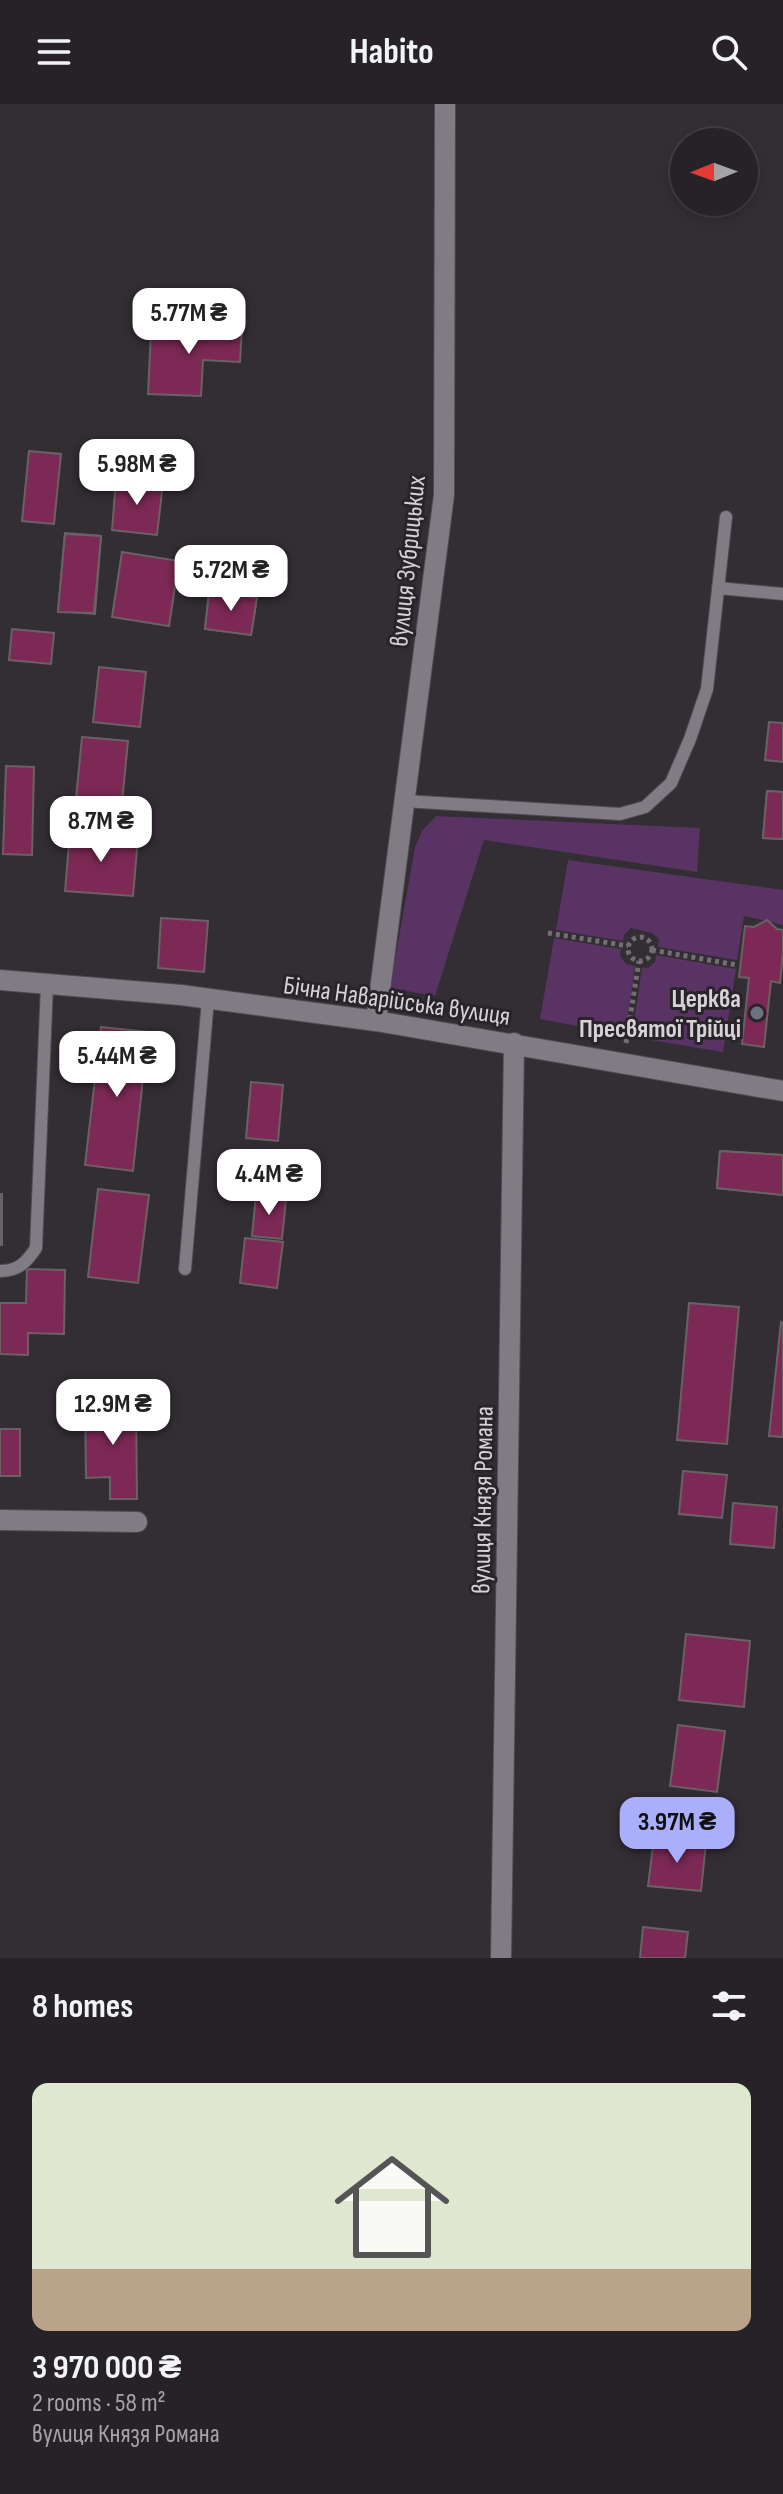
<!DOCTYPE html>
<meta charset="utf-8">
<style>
:root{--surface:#262227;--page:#322f33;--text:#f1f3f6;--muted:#a4a4a7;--line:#423f44;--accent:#abaffb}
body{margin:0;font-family:"Sofia Sans Condensed",sans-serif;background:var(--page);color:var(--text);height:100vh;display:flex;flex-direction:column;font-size:30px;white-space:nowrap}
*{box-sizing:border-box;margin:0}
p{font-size:26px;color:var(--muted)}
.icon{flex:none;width:44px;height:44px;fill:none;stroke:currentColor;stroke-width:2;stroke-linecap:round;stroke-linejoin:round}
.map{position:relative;height:1854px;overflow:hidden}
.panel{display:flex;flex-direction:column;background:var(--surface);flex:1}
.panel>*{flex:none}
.needle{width:52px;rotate:269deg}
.buttons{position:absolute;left:670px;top:24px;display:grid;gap:16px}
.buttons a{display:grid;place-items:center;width:88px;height:88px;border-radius:50%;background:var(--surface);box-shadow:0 4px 12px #0003,0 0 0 2px var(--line);font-size:40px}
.price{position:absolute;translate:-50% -68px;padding:0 18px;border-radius:16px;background:#fff;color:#222;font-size:26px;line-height:52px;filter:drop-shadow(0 2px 4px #0008)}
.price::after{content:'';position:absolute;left:50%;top:48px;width:24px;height:18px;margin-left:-12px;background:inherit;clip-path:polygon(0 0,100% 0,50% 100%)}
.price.active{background:var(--accent);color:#111}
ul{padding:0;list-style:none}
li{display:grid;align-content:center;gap:16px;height:424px;padding:0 32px}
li+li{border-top:2px solid var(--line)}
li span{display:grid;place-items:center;height:248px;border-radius:16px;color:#555}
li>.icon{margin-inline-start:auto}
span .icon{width:144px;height:144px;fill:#fffc;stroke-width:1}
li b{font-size:34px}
h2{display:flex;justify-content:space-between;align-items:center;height:96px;padding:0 32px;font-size:34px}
header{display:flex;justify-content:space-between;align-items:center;height:104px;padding:0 32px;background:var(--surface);font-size:36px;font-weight:700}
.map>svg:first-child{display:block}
</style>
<header><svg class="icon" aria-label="menu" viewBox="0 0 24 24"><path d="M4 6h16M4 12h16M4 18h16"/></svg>Habito<svg class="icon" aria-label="search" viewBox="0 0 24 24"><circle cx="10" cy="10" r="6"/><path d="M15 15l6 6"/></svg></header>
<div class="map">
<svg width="783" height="1854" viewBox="0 0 783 1854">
<rect width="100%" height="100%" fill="#332e34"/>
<!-- green -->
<g fill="#583364">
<path d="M436,712L700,724L697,768L484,736L435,892L390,884L415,743L422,727Z"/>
<path d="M568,756L783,786V821L744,812L737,856L658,843L659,835L652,829L631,824L624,831L623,837L556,826Z"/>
<path d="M554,834L621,845L620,852L626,860L635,862L625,931L540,915Z"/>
<path d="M656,851L736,865L723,948L632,933L642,863L648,864L655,858Z"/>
</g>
<!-- building -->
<g fill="#7c2955" stroke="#6a6165" stroke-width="2">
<path d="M175,219L242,222L240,258L203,256L201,292L148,290L151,226L174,227Z"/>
<path d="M29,347L61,350L54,420L22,417Z"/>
<path d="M116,375L163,379L157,431L112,426Z"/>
<path d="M65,429L101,432L95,510L58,507Z"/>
<path d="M65,430L101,432L94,509L58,508Z"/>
<path d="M122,448L179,457L169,522L112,513Z"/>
<path d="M209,489L257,493L251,531L205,525Z"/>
<path d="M209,489L257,493L251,531L205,525Z"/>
<path d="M12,525L54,529L51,560L9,556Z"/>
<path d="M99,563L146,568L140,623L93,618Z"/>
<path d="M769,618L783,619V658L765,656Z"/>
<path d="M82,633L128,637L121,709L75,705Z"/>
<path d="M6,662L34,663L32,751L3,750Z"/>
<path d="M767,687L783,688V735L763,734Z"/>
<path d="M767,687L783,688V735L763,734Z"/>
<path d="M70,728L138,734L133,792L65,787Z"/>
<path d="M161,814L208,817L204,868L158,864Z"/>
<path d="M767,816L777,825L783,826V848L780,879L771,877L764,943L742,940L749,874L739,873L745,822L754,823Z"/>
<path d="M101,923L148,928L133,1067L85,1061Z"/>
<path d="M251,978L283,981L278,1037L246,1034Z"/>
<path d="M720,1047L783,1051V1091L717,1084Z"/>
<path d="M720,1047L783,1051V1091L717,1084Z"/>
<path d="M98,1085L149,1091L138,1179L88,1173Z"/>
<rect x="0" y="1090" width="2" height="51"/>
<path d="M256,1091L286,1095L282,1135L252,1132Z"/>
<path d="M245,1134L283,1138L277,1184L240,1179Z"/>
<path d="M27,1165L65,1166L64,1230L28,1229V1251L0,1250V1199H26Z"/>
<path d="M689,1199L739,1203L727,1340L677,1336Z"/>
<path d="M781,1218L783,1219V1333L769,1332Z"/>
<path d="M85,1299H136L137,1395H110V1373L86,1374Z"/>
<rect x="0" y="1325" width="20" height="47"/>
<path d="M683,1367L727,1371L722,1414L679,1410Z"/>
<path d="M733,1399L777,1403L774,1444L730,1440Z"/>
<path d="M686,1530L750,1537L744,1603L679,1596Z"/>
<path d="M678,1621L725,1627L717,1688L670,1682Z"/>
<path d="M654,1734L706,1739L701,1787L648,1782Z"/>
<path d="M643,1823L688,1828L685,1854H640Z"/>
</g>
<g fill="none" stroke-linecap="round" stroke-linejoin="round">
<defs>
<g id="service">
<path d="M718,484L783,490"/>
<path d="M404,697L620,710L645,703L671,679L690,635L707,585L726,413"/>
<path d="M185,1165L208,895"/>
<path d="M0,1167C18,1167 26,1159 36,1144L47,881"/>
</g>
<g id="minor">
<path d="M0,876L181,891L376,917L783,987"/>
<path d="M376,917L444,391L445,0"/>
<path d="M0,1416L137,1418"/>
<path d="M501,1854L514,939"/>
</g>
</defs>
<!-- service casing -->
<use href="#service" stroke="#4f4b50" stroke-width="14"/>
<!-- minor casing -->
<use href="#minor" stroke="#4f4b50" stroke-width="22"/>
<!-- path -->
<g stroke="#726e73" stroke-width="5" stroke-dasharray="4 4" stroke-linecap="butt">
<path d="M548,829L628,842"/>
<circle cx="640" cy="845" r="12"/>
<path d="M652,846L737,861"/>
<path d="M626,939L639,857"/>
</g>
<!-- service -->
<use href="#service" stroke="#817b83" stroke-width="12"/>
<!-- minor -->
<use href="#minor" stroke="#817b83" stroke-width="20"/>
</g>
<!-- markers -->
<circle fill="#6b7280" stroke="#29242a" stroke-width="3" cx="757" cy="909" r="8"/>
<g text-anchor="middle" stroke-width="6" stroke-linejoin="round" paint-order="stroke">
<!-- street labels -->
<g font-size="26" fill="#d6d3d7" stroke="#29242a">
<text transform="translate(407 457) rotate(-84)" y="9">вулиця Зубрицьких</text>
<text transform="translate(397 896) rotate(8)" y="9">Бічна Наварійська вулиця</text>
<text transform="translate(482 1396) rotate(-89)" y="9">вулиця Князя Романа</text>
</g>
<!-- poi labels -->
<g font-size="26" font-weight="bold" fill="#d6d3d7" stroke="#29242a" text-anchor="end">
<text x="741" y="903">Церква<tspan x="741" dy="30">Пресвятої Трійці</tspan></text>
</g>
</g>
</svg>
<div class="buttons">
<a><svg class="needle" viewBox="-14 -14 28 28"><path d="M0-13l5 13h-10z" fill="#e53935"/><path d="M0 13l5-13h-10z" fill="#a4a4a7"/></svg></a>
</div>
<b class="price" style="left:189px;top:252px">5.77M ₴</b>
<b class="price" style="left:137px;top:403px">5.98M ₴</b>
<b class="price" style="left:231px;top:509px">5.72M ₴</b>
<b class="price" style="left:101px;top:760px">8.7M ₴</b>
<b class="price" style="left:117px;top:995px">5.44M ₴</b>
<b class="price" style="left:269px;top:1113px">4.4M ₴</b>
<b class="price" style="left:113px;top:1343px">12.9M ₴</b>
<b class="price active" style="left:677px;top:1761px">3.97M ₴</b>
</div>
<section class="panel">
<h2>8 homes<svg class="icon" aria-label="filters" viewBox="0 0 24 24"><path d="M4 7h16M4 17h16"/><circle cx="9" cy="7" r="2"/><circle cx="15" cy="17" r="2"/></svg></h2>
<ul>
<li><span style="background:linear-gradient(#dfe7d0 75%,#b9a48a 0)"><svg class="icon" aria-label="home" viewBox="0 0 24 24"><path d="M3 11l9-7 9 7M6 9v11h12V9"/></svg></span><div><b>3 970 000 ₴</b><p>2 rooms · 58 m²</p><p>вулиця Князя Романа</p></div></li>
</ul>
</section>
